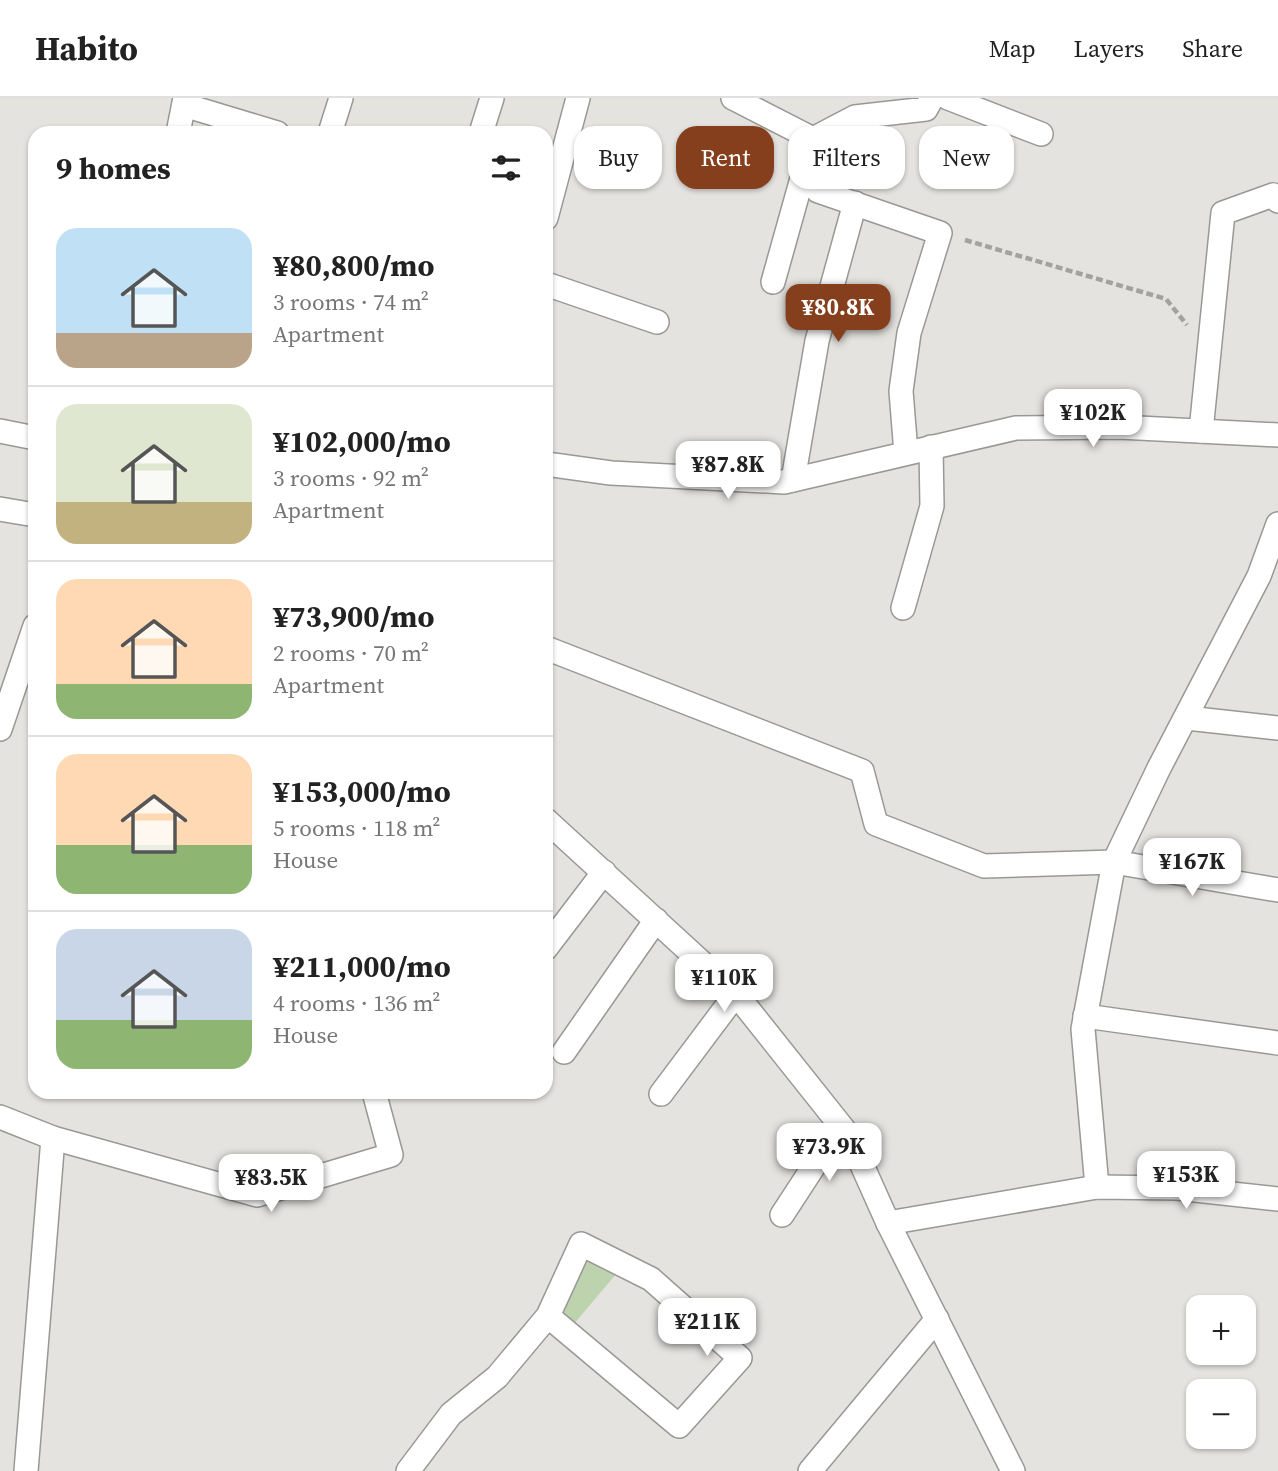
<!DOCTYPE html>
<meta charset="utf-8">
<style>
:root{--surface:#fff;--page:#f6f6f6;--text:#222;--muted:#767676;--line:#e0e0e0;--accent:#863f1c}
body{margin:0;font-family:"Source Serif 4",serif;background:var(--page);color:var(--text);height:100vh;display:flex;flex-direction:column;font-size:26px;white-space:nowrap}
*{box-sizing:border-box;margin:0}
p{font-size:23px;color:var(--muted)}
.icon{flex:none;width:38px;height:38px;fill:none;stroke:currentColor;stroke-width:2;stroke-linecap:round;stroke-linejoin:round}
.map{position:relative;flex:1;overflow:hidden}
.details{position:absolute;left:28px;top:28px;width:525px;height:973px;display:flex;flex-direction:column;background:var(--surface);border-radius:21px;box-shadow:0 2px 5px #0004}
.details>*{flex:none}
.guide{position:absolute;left:574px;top:28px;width:598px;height:63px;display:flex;gap:14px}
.tools{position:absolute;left:1186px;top:1197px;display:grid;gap:14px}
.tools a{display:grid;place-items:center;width:70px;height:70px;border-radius:14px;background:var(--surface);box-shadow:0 2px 5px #0004;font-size:35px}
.price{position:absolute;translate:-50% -60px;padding:0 16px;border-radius:14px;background:#fff;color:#222;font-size:23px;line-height:46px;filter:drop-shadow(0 2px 4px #0008)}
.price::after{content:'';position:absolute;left:50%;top:42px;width:21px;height:16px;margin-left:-10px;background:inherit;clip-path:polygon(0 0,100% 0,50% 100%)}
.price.on{background:var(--accent);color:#fff}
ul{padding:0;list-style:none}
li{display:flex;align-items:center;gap:21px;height:175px;padding:0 28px}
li+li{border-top:2px solid var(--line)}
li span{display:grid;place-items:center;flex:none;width:196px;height:140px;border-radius:21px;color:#555}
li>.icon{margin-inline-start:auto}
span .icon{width:84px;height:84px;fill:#fffc;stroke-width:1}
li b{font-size:30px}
h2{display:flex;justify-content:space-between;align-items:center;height:84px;padding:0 28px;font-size:30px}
.tag{padding:0 24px;border-radius:21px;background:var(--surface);box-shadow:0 2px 5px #0004;font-size:24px;line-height:63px}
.tag.on{background:var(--accent);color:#fff}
header{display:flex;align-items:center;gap:42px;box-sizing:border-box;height:98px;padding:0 35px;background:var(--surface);border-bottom:2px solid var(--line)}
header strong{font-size:33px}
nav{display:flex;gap:38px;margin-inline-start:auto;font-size:24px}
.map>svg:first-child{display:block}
</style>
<header>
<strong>Habito</strong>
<nav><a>Map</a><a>Layers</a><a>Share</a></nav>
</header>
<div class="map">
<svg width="1278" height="1373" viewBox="0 0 1278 1373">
<rect width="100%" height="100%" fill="#e5e3e0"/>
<!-- park -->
<path fill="#bcd3ae" d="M582,1158L617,1175L573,1227L564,1219L560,1207Z"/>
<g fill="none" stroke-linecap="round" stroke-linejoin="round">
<defs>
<g id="minor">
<path d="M733,0L813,41L818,93L940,135L909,235L901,293L906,355"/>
<path d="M948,0L1041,36"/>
<path d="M184,7L277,35"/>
<path d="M178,35L185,0"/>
<path d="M330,35L341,0"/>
<path d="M481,35L492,0"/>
<path d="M546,120L578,0"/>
<path d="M773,184L813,41L855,19L926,11L932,0"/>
<path d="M546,186L657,224"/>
<path d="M0,333L35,340"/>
<path d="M1201,333L1223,115L1273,97L1278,103"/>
<path d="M546,366L611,375L784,384L1016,330L1119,329L1278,337"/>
<path d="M793,382L817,243L855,105"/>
<path d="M0,411L35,417"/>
<path d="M903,510L932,408L931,349"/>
<path d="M546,550L862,673L876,726L984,768L1114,764L1278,792"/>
<path d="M1187,620L1278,630"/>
<path d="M0,631L35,528"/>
<path d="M546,722L736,896L849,1038L888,1125L1013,1373"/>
<path d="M546,850L604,774"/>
<path d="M1085,918L1278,945"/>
<path d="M564,954L656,822"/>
<path d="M661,996L736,896"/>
<path d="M0,1019L53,1040L26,1373"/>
<path d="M53,1040L257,1097L391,1057L374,994"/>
<path d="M1097,1089L1083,931L1114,764L1159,670L1259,478L1278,426"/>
<path d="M782,1117L840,1028"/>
<path d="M888,1125L1097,1089L1177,1090L1278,1101"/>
<path d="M408,1373L451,1316L497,1279L548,1218L581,1146L651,1181L740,1260L679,1328L548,1218"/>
<path d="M810,1373L937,1221"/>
</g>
</defs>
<!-- minor casing -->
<use href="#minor" stroke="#999895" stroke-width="26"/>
<!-- path -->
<path stroke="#a3a29f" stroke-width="4.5" stroke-dasharray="7 3.5" stroke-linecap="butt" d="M965,142L1166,201L1187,227"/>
<!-- minor -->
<use href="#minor" stroke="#fff" stroke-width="23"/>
</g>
</svg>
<div class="tools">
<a>+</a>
<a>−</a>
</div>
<b class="price on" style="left:838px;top:246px">¥80.8K</b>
<b class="price" style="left:1093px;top:351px">¥102K</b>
<b class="price" style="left:728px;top:403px">¥87.8K</b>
<b class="price" style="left:1192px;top:800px">¥167K</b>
<b class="price" style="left:724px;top:916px">¥110K</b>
<b class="price" style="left:829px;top:1085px">¥73.9K</b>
<b class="price" style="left:1186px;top:1113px">¥153K</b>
<b class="price" style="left:271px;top:1116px">¥83.5K</b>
<b class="price" style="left:707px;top:1260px">¥211K</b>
<div class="guide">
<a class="tag">Buy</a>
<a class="tag on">Rent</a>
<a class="tag">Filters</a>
<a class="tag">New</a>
</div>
<section class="details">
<h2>9 homes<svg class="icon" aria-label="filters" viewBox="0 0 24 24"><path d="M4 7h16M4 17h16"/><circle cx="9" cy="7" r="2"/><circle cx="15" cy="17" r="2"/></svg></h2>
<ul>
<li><span style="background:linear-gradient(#bfe0f5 75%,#b9a48a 0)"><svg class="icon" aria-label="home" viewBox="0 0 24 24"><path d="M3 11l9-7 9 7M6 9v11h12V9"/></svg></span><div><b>¥80,800/mo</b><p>3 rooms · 74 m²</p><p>Apartment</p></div></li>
<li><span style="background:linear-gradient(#dfe7d0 70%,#c2b280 0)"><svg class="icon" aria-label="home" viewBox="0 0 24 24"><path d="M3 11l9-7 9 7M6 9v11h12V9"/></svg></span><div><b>¥102,000/mo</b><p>3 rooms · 92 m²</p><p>Apartment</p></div></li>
<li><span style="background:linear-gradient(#ffd9b3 75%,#8fb573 0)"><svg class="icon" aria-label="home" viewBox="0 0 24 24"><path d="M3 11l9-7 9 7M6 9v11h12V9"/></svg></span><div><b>¥73,900/mo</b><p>2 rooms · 70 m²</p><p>Apartment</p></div></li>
<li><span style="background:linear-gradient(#ffd9b3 65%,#8fb573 0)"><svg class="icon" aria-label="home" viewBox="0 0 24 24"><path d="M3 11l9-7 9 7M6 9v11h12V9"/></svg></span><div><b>¥153,000/mo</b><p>5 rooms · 118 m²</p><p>House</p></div></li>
<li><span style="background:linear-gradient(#c9d6e8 65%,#8fb573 0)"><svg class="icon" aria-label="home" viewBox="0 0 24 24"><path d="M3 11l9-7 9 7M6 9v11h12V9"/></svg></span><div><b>¥211,000/mo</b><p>4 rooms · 136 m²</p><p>House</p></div></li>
</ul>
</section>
</div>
